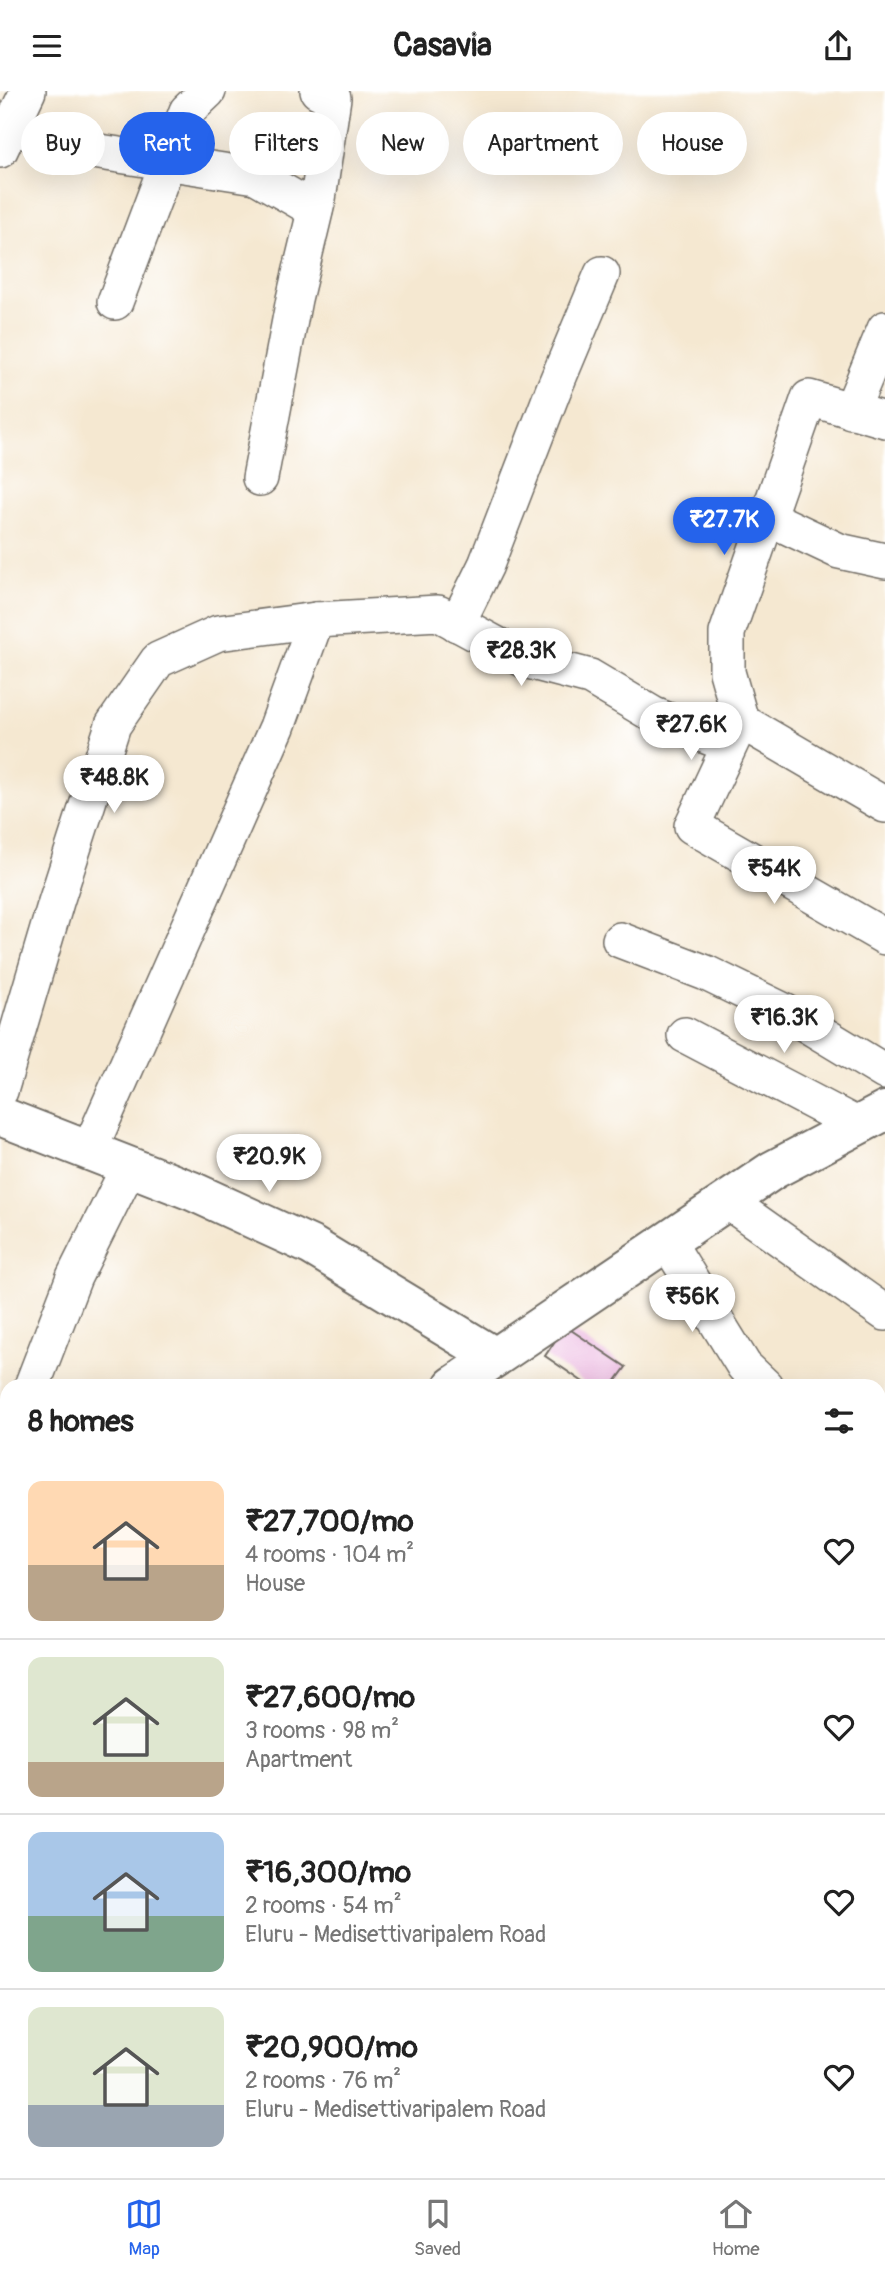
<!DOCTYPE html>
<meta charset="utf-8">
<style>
:root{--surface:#fff;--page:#f2f2f2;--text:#222;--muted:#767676;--line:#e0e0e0;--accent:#2563eb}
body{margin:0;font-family:Pangolin,sans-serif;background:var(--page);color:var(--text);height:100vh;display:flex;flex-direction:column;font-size:26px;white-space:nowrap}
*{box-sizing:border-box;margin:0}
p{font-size:23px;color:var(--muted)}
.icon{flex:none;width:38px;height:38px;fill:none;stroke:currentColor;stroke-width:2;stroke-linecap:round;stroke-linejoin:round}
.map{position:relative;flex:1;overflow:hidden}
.details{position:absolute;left:0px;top:1288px;width:886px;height:800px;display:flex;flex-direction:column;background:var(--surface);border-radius:21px 21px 0 0;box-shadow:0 7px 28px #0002}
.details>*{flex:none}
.guide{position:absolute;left:21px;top:21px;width:844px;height:63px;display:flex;gap:14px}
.price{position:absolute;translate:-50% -60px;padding:0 16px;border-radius:24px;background:#fff;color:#222;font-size:23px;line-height:46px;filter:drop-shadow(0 2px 4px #0008)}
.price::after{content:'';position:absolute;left:50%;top:42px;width:21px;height:16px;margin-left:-10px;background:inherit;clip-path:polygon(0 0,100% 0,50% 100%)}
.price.selected{background:var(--accent);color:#fff}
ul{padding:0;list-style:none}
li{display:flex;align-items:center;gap:21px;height:175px;padding:0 28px}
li+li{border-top:2px solid var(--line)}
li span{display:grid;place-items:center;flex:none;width:196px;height:140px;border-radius:14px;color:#555}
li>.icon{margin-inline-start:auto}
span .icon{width:84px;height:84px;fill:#fffc;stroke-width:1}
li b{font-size:30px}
h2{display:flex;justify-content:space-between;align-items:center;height:84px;padding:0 28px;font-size:30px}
.tag{padding:0 24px;border-radius:32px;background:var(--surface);box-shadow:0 7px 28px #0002;font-size:24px;line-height:63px}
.tag.selected{background:var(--accent);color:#fff}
header{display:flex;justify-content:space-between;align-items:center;height:91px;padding:0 28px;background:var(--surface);font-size:32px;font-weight:800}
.dock{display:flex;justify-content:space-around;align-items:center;height:98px;border-top:2px solid var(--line);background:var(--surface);font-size:19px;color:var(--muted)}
.dock a{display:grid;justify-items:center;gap:4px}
.dock .selected{color:var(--accent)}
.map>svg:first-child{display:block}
</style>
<header><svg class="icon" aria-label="menu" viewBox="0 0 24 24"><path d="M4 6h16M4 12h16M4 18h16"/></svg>Casavia<svg class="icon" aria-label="share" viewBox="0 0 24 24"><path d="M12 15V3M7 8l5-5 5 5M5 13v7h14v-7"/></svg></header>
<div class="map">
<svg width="885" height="2087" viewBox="0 0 885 2087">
<rect width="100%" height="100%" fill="#fff"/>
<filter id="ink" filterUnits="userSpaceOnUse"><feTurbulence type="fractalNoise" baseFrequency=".0143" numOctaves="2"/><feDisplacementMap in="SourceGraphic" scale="14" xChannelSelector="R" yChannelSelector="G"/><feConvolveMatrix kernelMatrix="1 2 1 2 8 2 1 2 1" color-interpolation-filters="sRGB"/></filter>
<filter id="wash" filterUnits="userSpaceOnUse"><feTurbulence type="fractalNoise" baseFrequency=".00686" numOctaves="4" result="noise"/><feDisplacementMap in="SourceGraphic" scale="28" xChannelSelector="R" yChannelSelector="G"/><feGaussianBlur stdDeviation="1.57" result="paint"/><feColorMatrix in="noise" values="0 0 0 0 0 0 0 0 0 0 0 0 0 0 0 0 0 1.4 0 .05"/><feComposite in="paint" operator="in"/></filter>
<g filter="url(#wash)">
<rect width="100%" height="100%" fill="#f5e8d1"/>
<g id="blocks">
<!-- building -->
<path fill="#e9acdb" d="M565,1235L626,1276L612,1295H589L545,1265Z"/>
</g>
</g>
<g filter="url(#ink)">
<use href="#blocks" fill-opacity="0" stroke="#726d65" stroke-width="2"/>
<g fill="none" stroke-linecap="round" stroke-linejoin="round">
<defs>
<g id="minor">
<path d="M11,36L93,60L256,85L315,119"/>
<path d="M0,59L28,0"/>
<path d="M115,211L187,20L208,0"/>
<path d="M851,320L885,238"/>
<path d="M885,329L809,307L727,542V581L741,630L692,735L885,846"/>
<path d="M260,387L294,208L318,108L333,7L318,0"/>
<path d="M767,426L839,460L885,470"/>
<path d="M457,533L486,474L553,300L602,183"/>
<path d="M741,630L885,714"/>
<path d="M620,849L706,882L784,920L885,981"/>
<path d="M685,944L857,1034"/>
<path d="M0,1000L56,811L113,634L158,569L218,542L316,529L438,522L525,569L590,586L654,624L729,654"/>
<path d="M89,1060L277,636L316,529"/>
<path d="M727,1110L885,1222"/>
<path d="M667,1150L744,1275L765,1295"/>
<path d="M32,1295L74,1186L129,1076"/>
<path d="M2,1373L7,1359"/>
<path d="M878,1849L885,1839"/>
<path d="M878,2065L885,2069"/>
<path d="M439,2081L444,2087"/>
<path d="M630,2081L641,2087"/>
</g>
<path id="tertiary" d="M0,1025L192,1100L312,1155L495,1266"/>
<g id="primary">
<path d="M453,1295L773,1079L885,1020"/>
<path d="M0,1815L7,1807"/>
</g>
</defs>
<!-- minor casing -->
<use href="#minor" stroke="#726d65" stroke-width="38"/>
<!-- tertiary casing -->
<use href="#tertiary" stroke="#726d65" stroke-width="42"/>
<!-- primary casing -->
<use href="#primary" stroke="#726d65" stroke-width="42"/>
<!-- minor -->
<use href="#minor" stroke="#fff" stroke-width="35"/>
<!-- tertiary -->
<use href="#tertiary" stroke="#fff" stroke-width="38"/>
<!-- primary -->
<use href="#primary" stroke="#fff" stroke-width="38"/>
</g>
</g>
</svg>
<b class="price selected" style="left:724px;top:466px">₹27.7K</b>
<b class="price" style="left:521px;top:597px">₹28.3K</b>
<b class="price" style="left:691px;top:671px">₹27.6K</b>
<b class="price" style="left:114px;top:724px">₹48.8K</b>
<b class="price" style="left:774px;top:815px">₹54K</b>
<b class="price" style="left:784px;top:964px">₹16.3K</b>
<b class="price" style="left:269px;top:1103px">₹20.9K</b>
<b class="price" style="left:692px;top:1243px">₹56K</b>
<div class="guide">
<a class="tag">Buy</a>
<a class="tag selected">Rent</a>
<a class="tag">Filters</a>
<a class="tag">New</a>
<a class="tag">Apartment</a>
<a class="tag">House</a>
</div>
<section class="details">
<h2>8 homes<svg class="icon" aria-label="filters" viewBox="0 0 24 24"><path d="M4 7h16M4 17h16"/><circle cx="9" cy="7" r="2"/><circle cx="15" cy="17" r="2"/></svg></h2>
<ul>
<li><span style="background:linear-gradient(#ffd9b3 60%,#b9a48a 0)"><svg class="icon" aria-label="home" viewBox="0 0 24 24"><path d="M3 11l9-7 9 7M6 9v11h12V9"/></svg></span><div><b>₹27,700/mo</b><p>4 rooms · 104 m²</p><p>House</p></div><svg class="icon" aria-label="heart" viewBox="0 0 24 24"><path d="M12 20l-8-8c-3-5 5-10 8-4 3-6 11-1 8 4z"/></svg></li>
<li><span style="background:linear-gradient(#dfe7d0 75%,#b9a48a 0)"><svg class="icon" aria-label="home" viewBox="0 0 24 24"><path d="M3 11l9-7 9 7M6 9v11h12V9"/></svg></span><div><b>₹27,600/mo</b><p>3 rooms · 98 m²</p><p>Apartment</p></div><svg class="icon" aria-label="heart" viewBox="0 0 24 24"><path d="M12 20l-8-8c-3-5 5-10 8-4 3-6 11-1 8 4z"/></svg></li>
<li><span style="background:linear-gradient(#a9c7e8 60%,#7fa58c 0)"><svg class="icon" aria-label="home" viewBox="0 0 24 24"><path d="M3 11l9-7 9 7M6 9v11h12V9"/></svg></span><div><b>₹16,300/mo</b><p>2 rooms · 54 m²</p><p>Eluru - Medisettivaripalem Road</p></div><svg class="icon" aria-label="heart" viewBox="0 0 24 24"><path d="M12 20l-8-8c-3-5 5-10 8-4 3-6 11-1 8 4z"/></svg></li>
<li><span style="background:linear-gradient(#dfe7d0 70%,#9aa5b1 0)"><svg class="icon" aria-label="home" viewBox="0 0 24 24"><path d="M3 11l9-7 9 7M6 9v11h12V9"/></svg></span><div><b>₹20,900/mo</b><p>2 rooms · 76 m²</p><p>Eluru - Medisettivaripalem Road</p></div><svg class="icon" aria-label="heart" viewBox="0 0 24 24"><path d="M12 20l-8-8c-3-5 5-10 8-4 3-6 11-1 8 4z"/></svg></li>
</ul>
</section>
</div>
<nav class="dock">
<a class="selected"><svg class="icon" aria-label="map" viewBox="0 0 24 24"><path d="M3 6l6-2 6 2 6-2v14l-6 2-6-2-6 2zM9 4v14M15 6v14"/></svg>Map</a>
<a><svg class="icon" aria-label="saved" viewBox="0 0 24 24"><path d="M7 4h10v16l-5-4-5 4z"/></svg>Saved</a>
<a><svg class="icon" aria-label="home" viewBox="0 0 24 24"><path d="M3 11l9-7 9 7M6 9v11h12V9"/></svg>Home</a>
</nav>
